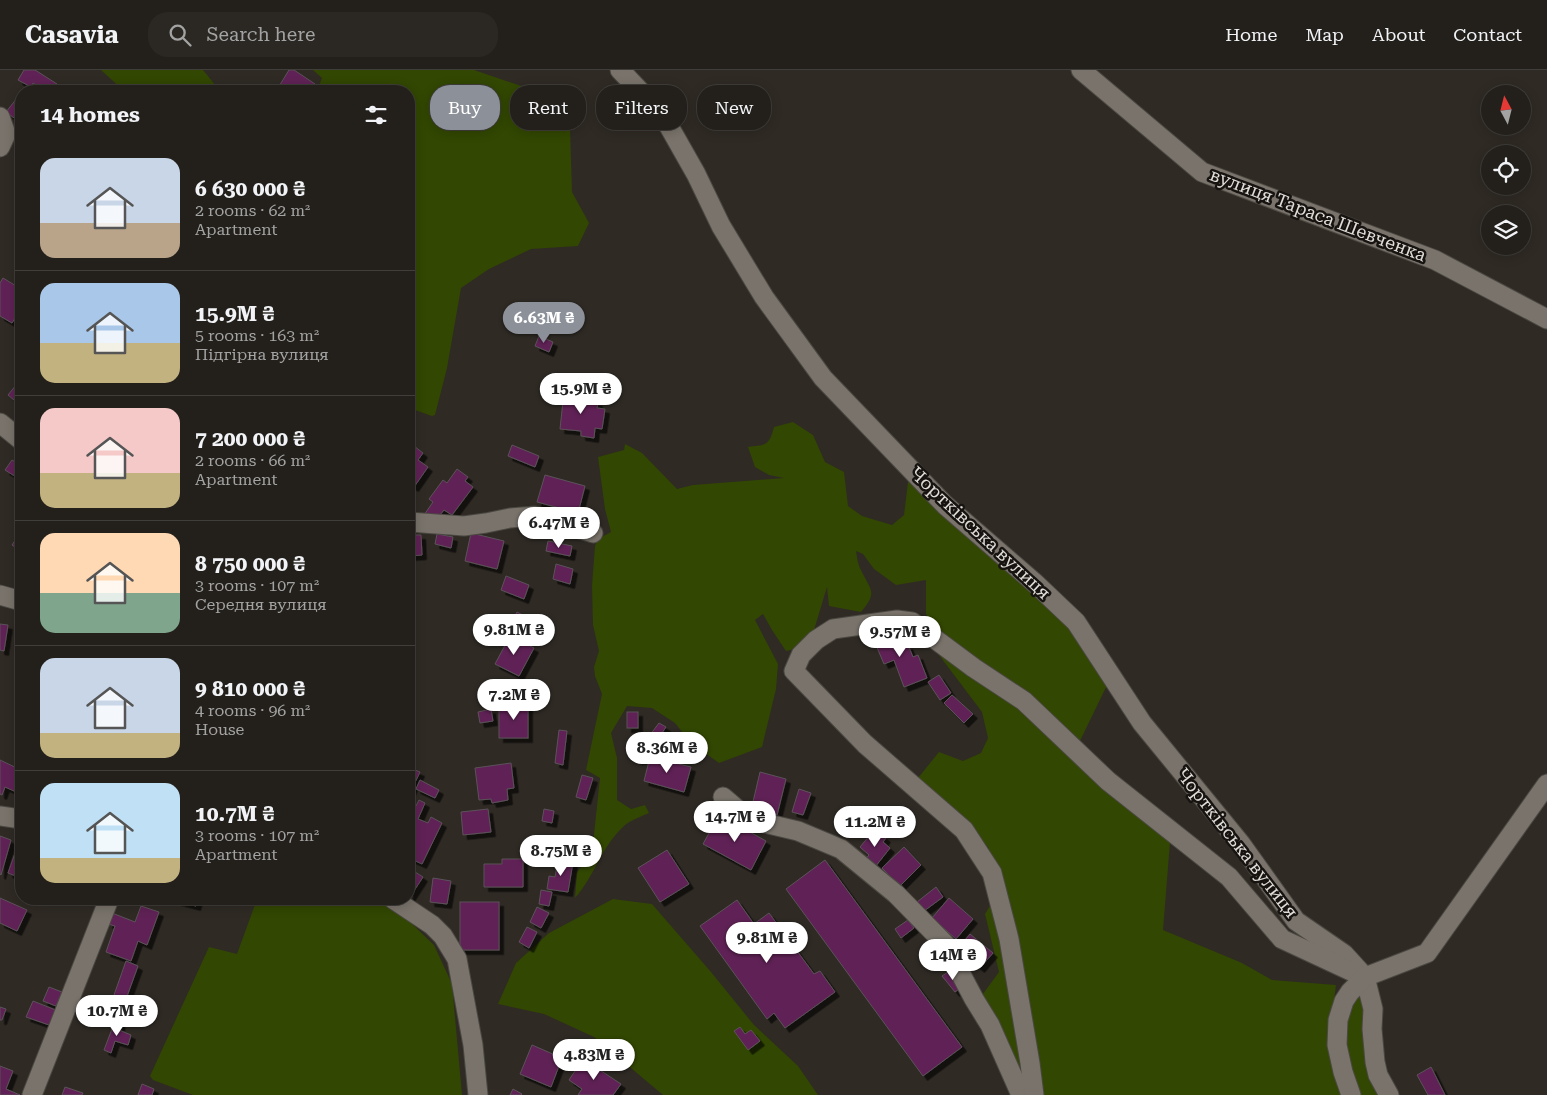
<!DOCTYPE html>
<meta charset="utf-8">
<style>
:root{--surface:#23201b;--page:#2b2824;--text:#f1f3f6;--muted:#a3a3a3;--line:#403e3a;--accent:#8c9099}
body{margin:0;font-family:"Roboto Serif",serif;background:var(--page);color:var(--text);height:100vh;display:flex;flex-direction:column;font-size:19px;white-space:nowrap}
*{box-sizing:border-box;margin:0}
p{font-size:16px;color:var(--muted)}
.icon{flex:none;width:28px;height:28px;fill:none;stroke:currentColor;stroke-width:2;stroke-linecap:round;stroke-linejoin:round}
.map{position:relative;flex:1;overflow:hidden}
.sheet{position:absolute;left:15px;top:15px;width:400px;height:820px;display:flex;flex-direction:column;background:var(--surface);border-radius:20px;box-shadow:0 2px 12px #0003,0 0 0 1px var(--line)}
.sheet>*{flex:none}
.guide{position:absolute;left:430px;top:15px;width:475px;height:45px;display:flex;gap:10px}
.needle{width:32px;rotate:353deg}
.fabs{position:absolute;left:1481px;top:15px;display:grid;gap:10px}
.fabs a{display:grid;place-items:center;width:50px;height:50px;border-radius:50%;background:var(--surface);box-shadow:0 2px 12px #0003,0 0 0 1px var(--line);font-size:25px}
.price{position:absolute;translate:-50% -42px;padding:0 11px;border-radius:18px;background:#fff;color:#222;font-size:16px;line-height:32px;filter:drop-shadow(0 1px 2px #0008)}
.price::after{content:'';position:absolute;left:50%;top:30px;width:15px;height:11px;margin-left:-8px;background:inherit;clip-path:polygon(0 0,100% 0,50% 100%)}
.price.active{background:var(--accent);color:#fff}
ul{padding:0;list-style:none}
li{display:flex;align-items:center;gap:15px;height:125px;padding:0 25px}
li+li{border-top:1px solid var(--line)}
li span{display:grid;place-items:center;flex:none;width:140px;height:100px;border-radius:15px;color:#555}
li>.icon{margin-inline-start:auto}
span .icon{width:60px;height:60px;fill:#fffc;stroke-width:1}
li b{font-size:21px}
h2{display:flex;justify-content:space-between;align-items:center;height:60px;padding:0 25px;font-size:21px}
.chip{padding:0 18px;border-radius:20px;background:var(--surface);box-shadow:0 2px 12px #0003,0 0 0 1px var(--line);font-size:18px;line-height:45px}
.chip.active{background:var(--accent);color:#fff}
header{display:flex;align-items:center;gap:30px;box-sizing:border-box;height:70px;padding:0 25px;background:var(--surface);border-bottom:1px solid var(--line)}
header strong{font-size:24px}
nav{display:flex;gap:28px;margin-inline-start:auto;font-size:18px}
.search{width:350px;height:45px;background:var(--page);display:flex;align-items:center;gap:12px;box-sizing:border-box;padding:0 18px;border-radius:20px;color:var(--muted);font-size:19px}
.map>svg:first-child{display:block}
</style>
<header>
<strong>Casavia</strong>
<div class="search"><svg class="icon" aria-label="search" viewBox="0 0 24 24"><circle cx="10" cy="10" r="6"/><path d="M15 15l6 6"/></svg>Search here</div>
<nav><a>Home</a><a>Map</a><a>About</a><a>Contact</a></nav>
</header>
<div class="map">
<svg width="1547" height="1025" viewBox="0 0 1547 1025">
<defs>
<filter id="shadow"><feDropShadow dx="4.5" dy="4.5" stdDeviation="0" flood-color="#0009"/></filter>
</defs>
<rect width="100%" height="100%" fill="#2f2a24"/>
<!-- green -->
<g fill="#324702">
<path d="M101,0H203L220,21H124Z"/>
<path d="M313,0H474L545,24L570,58L572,122L589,153L578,176L531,179L489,199L461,218L447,298L435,345L432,346L409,338V21H317L322,8Z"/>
<path d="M793,352L813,365L825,392L844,402L848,436L862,446L892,455L904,445L909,404L1075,554L1110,609L1078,675L939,567L926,544V510L896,515L874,499L863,484L856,481C857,487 858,495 861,500C871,521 878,522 861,542L829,536L827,517L814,560L795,579L786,581L772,560L763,544L755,550L778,594L776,619L762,677L719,693L691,673L675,653L652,638L627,636L611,663L617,688V730L631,739L645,735L649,743C640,747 628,751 622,758C601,778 594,807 575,828L577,802L592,783L600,708L586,700L602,624L595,606L594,597L599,581L593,555L592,516L595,476L598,469L611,462L605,439L598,387L624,380L625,374L642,383L677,419L693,415L784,408L769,405L755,397L748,377C766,375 769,376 774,357Z"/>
<path d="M939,585L951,588L1010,626L1170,772L1163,860L1242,893L1272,910L1336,915L1329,969L1344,1025H1029L980,928L999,902L985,844L1000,819L996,798L988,777L956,743L918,708L939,682L963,691L981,683L988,668L982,642Z"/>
<path d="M257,829H375L411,853L434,875L452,914L462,1025H193L153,1010L150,1006L209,877L237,884Z"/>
<path d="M613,829L652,834L711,902L754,955L798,996L818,1025H663L594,967L544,944L498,934L516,893L549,863Z"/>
<path d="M1358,922H1361L1385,1025H1356L1344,970L1345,952Z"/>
</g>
<!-- building -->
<g fill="#612057" stroke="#5b5359" filter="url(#shadow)">
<path d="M24,0H35L57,14L52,21H45L33,13L31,17L18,10Z"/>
<path d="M289,0H294L315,14L310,21H283L278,18Z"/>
<path d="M21,23V53L6,42Z"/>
<path d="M3,208L21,219V238L12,253L0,246V213Z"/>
<path d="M539,266L553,272L549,282L535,276Z"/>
<path d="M21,309V336L8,325Z"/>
<path d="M564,322L585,324L584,330L598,332L597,338L605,339L602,359L595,358L594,368L581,366V361L560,359Z"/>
<path d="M512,375L539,386L535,397L508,386Z"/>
<path d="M414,376L423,383L418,390L428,397L414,417L409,414V404L413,398L409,395V384Z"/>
<path d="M12,390L21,395V410L5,400Z"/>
<path d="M457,399L468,407L465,411L473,417L452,445L444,440L434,452L424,445L433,432L429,429L443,410L447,413Z"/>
<path d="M545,405L585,416L578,443L537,432Z"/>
<path d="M20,463L21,464V481L12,475Z"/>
<path d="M471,463L504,471L497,499L465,491Z"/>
<path d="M437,464L453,467L451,478L435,474Z"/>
<path d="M410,465H421L422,485L411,486Z"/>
<path d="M548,471L572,476L570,486L546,481Z"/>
<path d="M556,494L573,499L570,514L553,509Z"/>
<path d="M506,506L529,515L524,529L501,520Z"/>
<path d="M517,542L536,552L529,564L511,555Z"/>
<path d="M0,554L8,555L4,581L0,580Z"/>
<path d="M895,559L902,577L908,575L913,587L918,585L927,608L904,617L894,590L884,594L873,568Z"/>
<path d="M510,566L534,578L519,606L495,594Z"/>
<path d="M939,605L951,623L940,630L928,612Z"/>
<path d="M952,625L973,644L964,653L944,633Z"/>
<rect x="499" y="634" width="29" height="34"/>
<path d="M491,639L493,651L480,653L478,642Z"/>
<rect x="627" y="642" width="11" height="16"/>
<path d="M659,653L666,657L657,670L650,665Z"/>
<path d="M559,660L567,661L563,695L555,693Z"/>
<path d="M644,675L646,689L637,690L636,676Z"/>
<path d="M650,687L691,697L684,722L644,711Z"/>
<path d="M0,690L21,700V706L14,721L5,717L2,725L0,724Z"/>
<path d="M511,693L514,718L507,719L508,730L492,733L491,729L479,730L475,698Z"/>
<path d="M410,698L420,702L409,725V700Z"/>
<path d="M760,702L786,709L777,745L764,742L766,735L753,732Z"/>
<path d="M582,705L593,708L586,730L576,727Z"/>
<path d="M420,710L439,720L435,728L416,719Z"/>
<path d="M799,719L811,723L803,745L792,742Z"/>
<path d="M419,730L425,733L418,749L428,753L431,747L442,753L422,794L409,788V736L410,733L416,736Z"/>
<path d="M858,737L877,749L871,758L856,750L851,759L837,750L842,741L852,747Z"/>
<path d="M488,739L491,762L463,765L461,742Z"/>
<path d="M544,739L554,741L552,753L542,751Z"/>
<path d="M719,745L766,771L751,800L703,774Z"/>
<path d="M875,759L886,768L883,772L890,778L875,797L865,790L869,785L860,777Z"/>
<path d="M0,766L11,770L1,805L0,804Z"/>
<path d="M20,769H21V808L8,803Z"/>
<path d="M904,777L921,795L900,816L882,798Z"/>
<path d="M667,780L689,814L660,832L638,798Z"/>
<path d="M502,789H523V817H484V794H502Z"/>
<path d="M558,790L573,792L568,822L547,819L549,806L555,807Z"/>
<path d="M825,790L962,977L923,1006L786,819Z"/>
<path d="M412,800L423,807L410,827L409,826V805Z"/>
<path d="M433,808L451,811L447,834L430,832Z"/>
<path d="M936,817L943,827L924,841L917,832Z"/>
<path d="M541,820L552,822L549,836L539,834Z"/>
<path d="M0,828L27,840L17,861L0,853Z"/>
<path d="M949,828L973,849L956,869L932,848Z"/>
<path d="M170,829H198L196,836Z"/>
<path d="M737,830L754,854L769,843L814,904L820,901L835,922L785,958L774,943L767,949L700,856Z"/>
<rect x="460" y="832" width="39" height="48"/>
<path d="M141,836L159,842L147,875L138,871L131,891L106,882L115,856L108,854L112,843L135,852Z"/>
<path d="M537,837L549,843L541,858L530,852Z"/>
<path d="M908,850L914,858L901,868L895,859Z"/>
<path d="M527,857L537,862L529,878L519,872Z"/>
<path d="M970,864L993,883L980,898L958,879Z"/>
<path d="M126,891L138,896L126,929L114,925Z"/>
<path d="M951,900L963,916L955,922L942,906Z"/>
<path d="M49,917L62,922L56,936L43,931Z"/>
<path d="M33,931L58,941L52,956L26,947Z"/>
<path d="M84,931L105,938L101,948L81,941Z"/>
<path d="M0,937L6,939L2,950H0Z"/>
<path d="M115,951L121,953L119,960L131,965L128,975L115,971L111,983L104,980Z"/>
<path d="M740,957L745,964L751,960L760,971L748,980L734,961Z"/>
<path d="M532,975L562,988L551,1017L520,1004Z"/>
<path d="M583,989L621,1014L613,1025H578L582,1019L569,1010Z"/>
<path d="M0,996L13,1001L6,1019L20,1025H0Z"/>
<path d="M1431,997L1445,1025H1428L1417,1005Z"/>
<path d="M142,1014L154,1019L152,1025H138Z"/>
<path d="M65,1017L83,1023L82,1025H62Z"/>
<path d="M513,1019L522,1024L521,1025H510Z"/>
</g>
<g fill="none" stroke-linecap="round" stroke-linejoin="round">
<defs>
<g id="minor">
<path d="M620,0L662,44L696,104L721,156L764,227L823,308L945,435L1036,514L1076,552L1142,653L1241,774L1296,851L1344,884L1365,907L1373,939L1372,959L1375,992L1378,1005L1389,1025"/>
<path d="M1081,0L1202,102L1435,190L1547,249"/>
<path d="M0,47L6,64L0,77"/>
<path d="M0,353L21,370"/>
<path d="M409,452L464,456L486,453L510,448L535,446L593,463"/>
<path d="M0,525L21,531"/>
<path d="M723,727L744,745L764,753L798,761L841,779L896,824L945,874L974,929L990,955L1021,1025"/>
<path d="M0,746L21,749"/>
<path d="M393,829L432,855L443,866L457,889L473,975L478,1025"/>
<path d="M32,1025L109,829"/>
<path d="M1034,1025L1030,993L1009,869L992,803L964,760L865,674L794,601L801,585L816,570L833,559L897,550L912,552L974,598L1024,631L1108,711L1229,807L1282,869L1355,903"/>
<path d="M1351,1025L1343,1002L1337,975L1338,950L1344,931L1350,922L1365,907L1427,883L1547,714"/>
</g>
</defs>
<!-- minor casing -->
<use href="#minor" stroke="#4b4842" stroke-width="21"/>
<!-- minor -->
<use href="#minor" stroke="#79736b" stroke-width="19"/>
</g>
<g text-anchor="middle" stroke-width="5" stroke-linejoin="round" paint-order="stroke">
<!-- street labels -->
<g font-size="18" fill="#e0ddd8" stroke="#161310">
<text transform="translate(1318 145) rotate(21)" y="6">вулиця Тараса Шевченка</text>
<text transform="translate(980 463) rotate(43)" y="6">Чортківська вулиця</text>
<text transform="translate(1237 773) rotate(52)" y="6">Чортківська вулиця</text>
</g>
</g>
</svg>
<div class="fabs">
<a><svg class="needle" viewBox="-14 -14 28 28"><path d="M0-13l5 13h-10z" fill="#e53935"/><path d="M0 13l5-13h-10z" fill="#a3a3a3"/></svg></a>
<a><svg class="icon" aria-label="locate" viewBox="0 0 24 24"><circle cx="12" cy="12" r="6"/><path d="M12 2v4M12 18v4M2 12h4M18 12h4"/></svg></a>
<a><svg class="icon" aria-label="layers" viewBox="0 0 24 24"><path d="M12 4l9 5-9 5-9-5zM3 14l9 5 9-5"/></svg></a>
</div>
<b class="price active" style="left:544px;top:274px">6.63M ₴</b>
<b class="price" style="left:581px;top:345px">15.9M ₴</b>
<b class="price" style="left:559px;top:479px">6.47M ₴</b>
<b class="price" style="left:514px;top:586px">9.81M ₴</b>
<b class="price" style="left:900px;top:588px">9.57M ₴</b>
<b class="price" style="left:514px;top:651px">7.2M ₴</b>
<b class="price" style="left:667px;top:704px">8.36M ₴</b>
<b class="price" style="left:735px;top:773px">14.7M ₴</b>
<b class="price" style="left:875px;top:778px">11.2M ₴</b>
<b class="price" style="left:561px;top:807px">8.75M ₴</b>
<b class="price" style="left:767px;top:894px">9.81M ₴</b>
<b class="price" style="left:953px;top:911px">14M ₴</b>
<b class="price" style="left:117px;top:967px">10.7M ₴</b>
<b class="price" style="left:594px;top:1011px">4.83M ₴</b>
<div class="guide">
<a class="chip active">Buy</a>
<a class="chip">Rent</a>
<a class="chip">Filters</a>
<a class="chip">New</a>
</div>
<section class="sheet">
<h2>14 homes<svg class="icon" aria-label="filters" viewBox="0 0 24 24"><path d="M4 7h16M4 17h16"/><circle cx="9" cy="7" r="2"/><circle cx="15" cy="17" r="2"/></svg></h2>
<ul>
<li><span style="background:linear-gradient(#c9d6e8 65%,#b9a48a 0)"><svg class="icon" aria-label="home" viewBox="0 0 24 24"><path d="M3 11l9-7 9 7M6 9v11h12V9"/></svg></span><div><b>6 630 000 ₴</b><p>2 rooms · 62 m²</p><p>Apartment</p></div></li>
<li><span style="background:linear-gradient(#a9c7e8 60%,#c2b280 0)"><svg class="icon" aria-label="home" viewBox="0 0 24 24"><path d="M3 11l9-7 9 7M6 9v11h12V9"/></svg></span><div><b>15.9M ₴</b><p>5 rooms · 163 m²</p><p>Підгірна вулиця</p></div></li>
<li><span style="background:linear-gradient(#f6c9c9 65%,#c2b280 0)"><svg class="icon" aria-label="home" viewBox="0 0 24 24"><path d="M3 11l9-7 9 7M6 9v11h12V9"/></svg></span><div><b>7 200 000 ₴</b><p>2 rooms · 66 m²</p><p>Apartment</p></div></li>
<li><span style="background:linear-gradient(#ffd9b3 60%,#7fa58c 0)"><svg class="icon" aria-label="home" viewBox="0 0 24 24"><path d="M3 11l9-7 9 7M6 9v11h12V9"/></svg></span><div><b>8 750 000 ₴</b><p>3 rooms · 107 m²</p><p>Середня вулиця</p></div></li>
<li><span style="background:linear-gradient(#c9d6e8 75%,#c2b280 0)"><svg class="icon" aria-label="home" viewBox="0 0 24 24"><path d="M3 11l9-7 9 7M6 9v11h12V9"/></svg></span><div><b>9 810 000 ₴</b><p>4 rooms · 96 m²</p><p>House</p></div></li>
<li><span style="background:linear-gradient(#bfe0f5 75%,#c2b280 0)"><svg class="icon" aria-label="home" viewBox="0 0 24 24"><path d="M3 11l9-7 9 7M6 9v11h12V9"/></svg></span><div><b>10.7M ₴</b><p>3 rooms · 107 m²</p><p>Apartment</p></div></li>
</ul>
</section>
</div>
